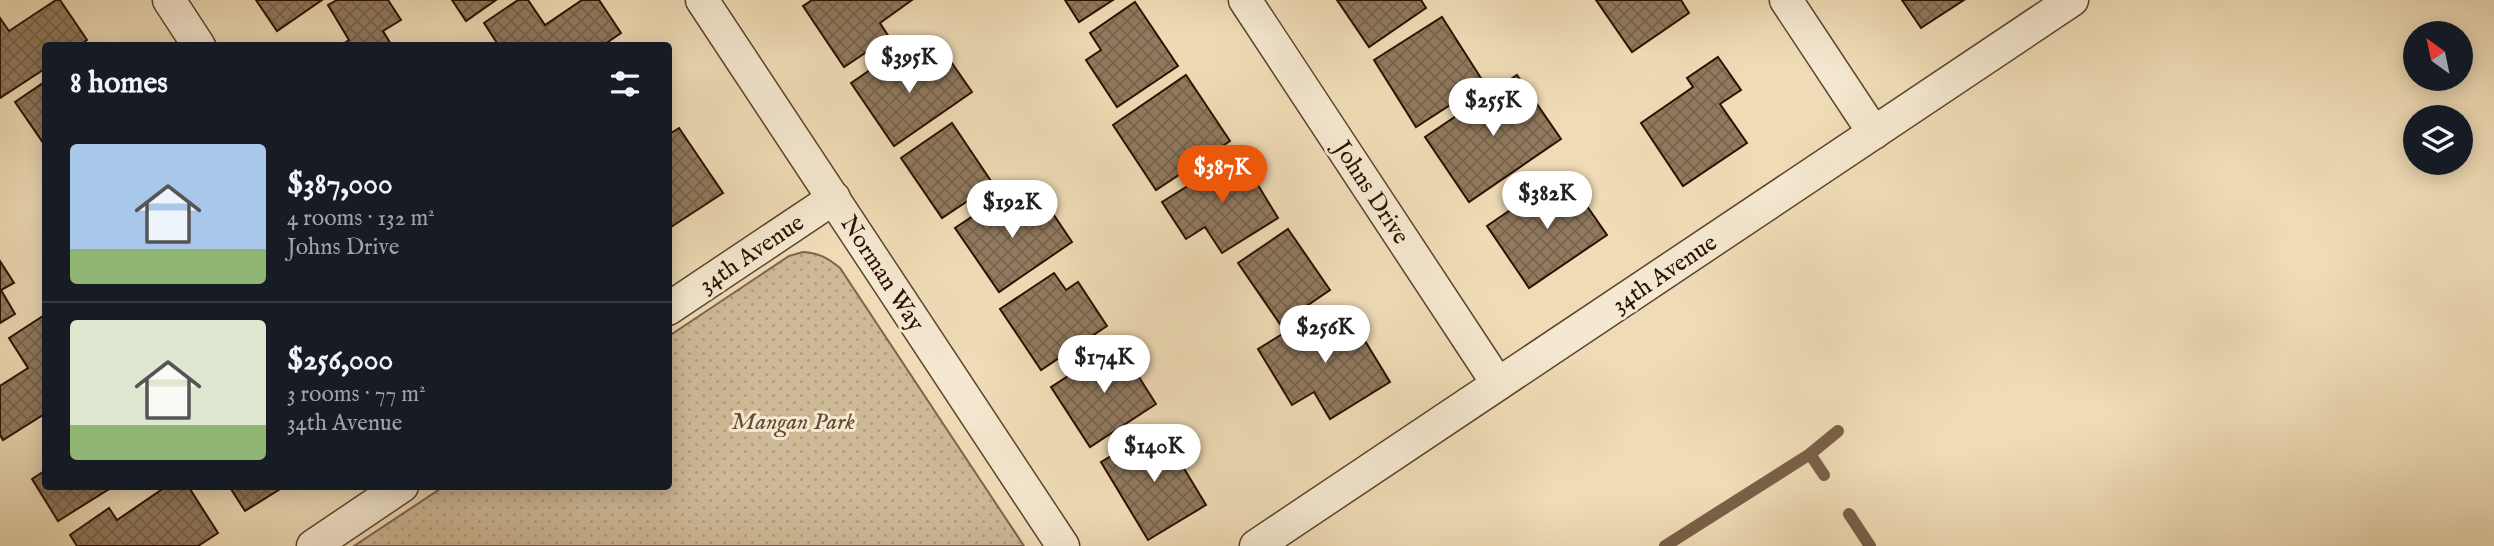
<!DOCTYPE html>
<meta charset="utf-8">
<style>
:root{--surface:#171b24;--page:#20242c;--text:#f1f3f6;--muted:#9ea1a6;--line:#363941;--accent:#ea580c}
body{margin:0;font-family:"IM FELL English",serif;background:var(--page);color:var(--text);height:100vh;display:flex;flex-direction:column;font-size:26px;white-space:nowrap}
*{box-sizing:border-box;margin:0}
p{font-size:23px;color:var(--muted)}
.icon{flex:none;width:38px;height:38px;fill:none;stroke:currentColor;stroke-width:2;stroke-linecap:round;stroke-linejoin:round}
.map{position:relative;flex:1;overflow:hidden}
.drawer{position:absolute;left:42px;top:42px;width:630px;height:448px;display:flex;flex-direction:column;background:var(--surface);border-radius:7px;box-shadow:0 4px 18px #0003}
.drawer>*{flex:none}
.needle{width:46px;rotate:327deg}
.fabs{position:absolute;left:2403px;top:21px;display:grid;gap:14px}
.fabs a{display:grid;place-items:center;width:70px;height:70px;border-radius:50%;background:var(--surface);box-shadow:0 4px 18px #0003;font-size:35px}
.price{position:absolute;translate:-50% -60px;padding:0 16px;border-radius:24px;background:#fff;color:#222;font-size:23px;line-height:46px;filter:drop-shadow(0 2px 4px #0008)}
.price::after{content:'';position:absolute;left:50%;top:42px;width:21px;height:16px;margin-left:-10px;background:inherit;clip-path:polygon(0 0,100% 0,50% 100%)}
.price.current{background:var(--accent);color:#fff}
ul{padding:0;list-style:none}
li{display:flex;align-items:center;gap:21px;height:175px;padding:0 28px}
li+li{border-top:2px solid var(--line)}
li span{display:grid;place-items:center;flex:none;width:196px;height:140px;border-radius:7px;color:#555}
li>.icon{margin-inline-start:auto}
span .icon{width:84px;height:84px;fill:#fffc;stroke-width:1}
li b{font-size:30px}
h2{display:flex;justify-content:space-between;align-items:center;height:84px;padding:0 28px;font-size:30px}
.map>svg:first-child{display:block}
</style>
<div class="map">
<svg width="2494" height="546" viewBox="0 0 2494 546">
<defs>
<pattern id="park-dots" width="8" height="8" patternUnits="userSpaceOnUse" patternTransform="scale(1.75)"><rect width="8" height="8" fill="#ceb997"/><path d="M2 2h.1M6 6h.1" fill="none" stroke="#b19e80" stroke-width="1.8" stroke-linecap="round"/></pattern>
<pattern id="building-cross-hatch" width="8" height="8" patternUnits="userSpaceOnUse" patternTransform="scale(1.75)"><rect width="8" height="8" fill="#917a5f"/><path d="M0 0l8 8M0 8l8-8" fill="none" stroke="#77634c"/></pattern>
</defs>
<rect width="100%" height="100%" fill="#efdcb6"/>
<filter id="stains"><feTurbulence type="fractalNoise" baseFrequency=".00286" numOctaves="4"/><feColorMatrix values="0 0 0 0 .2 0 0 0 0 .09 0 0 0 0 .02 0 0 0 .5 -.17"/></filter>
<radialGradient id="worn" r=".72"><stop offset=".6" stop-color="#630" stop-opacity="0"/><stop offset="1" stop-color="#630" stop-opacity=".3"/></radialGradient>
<!-- park -->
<path fill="url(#park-dots)" stroke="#7d644c" stroke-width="2" d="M803,252C819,253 828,258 840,268L1024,546H354L443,487L668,486L669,336L789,256Z"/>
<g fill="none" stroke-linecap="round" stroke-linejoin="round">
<!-- stream -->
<g stroke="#796148" stroke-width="12">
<path d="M1810,454L1824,475"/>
<path d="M1849,514L1870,546"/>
<path d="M1665,546L1810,454L1838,431"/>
</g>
</g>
<!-- building -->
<g fill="url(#building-cross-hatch)" stroke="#2c1000" stroke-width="2">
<path d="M56,0H60L87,40L79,46H46V68L0,98V18L9,31Z"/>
<path d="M256,0H322L277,31Z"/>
<path d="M337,0H388L401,20L383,31L392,46H340L349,40L328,5Z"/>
<path d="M452,0H496L466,21Z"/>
<path d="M518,0H528L545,25L582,0H599L621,33L602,46H499L484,23Z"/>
<path d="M812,0H912L880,23L889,37L844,67L803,6Z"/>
<path d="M1065,0H1113L1079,22Z"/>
<path d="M1337,0H1421L1426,8L1369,47Z"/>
<path d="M1596,0H1681L1689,13L1632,52Z"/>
<path d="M1902,0H1964L1921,28Z"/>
<path d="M1135,2L1178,66L1117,107L1086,60L1101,50L1090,33Z"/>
<path d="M1442,17L1484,83L1416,127L1374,60Z"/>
<path d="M898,51L918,80L949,59L972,92L894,146L851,83Z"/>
<path d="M1718,57L1741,90L1720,104L1747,143L1683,186L1641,123L1693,87L1687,78Z"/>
<path d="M1186,75L1230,141L1156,190L1113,125Z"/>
<path d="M1517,75L1561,139L1469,202L1425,137Z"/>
<path d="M46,81V147L15,102Z"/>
<path d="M952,123L993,184L942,218L901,158Z"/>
<path d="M679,128L723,193L668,229V135Z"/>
<path d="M1239,154L1278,218L1222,253L1205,227L1186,239L1162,202Z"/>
<path d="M1564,173L1607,235L1529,288L1487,226Z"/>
<path d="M1006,194L1020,215L1043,199L1072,242L999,292L955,228Z"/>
<path d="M1288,229L1330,290L1280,324L1238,263Z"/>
<path d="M0,261L14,283L1,290L15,314L0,323Z"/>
<path d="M1054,273L1066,290L1078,282L1107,326L1041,370L1000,309Z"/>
<path d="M1348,313L1390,382L1330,419L1314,392L1292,405L1258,349L1300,323L1309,336Z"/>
<path d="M46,314V413L3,440L0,435V386L28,368L9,338Z"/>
<path d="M1118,344L1156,404L1090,447L1051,387Z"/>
<path d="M1159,427L1206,505L1148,540L1101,462Z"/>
<path d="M46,470V486H114L58,521L32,479Z"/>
<path d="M167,486H188L218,533L198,546H77L70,535L109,508L117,520Z"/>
<path d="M229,486H285L245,511Z"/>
</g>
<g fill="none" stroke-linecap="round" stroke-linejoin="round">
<defs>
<g id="street">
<path d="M169,0L199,46"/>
<path d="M702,0L1063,546"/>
<path d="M1245,0L1498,384"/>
<path d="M1786,0L1874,133"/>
<path d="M668,309L834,198"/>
<path d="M313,546L402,486"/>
<path d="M1256,546L2072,0"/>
</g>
</defs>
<!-- street casing -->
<use href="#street" stroke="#5d432e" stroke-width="35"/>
<!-- street -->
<use href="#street" stroke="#f5e8d0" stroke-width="32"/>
</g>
<g text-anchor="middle" stroke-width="6" stroke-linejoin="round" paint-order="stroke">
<!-- street labels -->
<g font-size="24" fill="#2c1000" stroke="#f5e8d0">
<text transform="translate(1372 192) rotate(57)" y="8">Johns Drive</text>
<text transform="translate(751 253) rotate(-34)" y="8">34th Avenue</text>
<text transform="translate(883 273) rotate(57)" y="8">Norman Way</text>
<text transform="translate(1664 273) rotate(-34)" y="8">34th Avenue</text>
</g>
<!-- park labels -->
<g font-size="24" font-style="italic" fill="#654b35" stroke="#f5e8d0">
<text x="793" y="429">Mangan Park</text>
</g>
</g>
<rect width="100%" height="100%" filter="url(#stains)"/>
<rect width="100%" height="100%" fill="url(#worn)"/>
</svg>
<div class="fabs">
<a><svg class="needle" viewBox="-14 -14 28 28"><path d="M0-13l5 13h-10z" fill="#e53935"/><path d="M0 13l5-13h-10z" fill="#9ea1a6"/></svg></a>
<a><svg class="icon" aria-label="layers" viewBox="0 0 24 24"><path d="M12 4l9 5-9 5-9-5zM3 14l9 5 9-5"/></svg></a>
</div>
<b class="price" style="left:909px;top:95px">$395K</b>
<b class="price" style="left:1493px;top:138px">$255K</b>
<b class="price current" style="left:1222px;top:205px">$387K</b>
<b class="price" style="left:1547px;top:231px">$382K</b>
<b class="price" style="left:1012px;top:240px">$192K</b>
<b class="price" style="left:1325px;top:365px">$256K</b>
<b class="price" style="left:1104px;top:395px">$174K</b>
<b class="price" style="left:1154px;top:484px">$140K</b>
<section class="drawer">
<h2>8 homes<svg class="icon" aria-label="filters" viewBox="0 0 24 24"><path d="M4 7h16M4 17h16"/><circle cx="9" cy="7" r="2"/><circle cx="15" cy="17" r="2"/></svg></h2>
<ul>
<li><span style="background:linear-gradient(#a9c7e8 75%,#8fb573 0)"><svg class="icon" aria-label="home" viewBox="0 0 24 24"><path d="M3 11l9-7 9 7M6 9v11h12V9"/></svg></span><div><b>$387,000</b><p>4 rooms · 132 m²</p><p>Johns Drive</p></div></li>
<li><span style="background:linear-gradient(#dfe7d0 75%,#8fb573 0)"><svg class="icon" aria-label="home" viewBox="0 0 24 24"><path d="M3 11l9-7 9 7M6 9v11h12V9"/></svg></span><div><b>$256,000</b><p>3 rooms · 77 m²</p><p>34th Avenue</p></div></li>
</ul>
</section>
</div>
